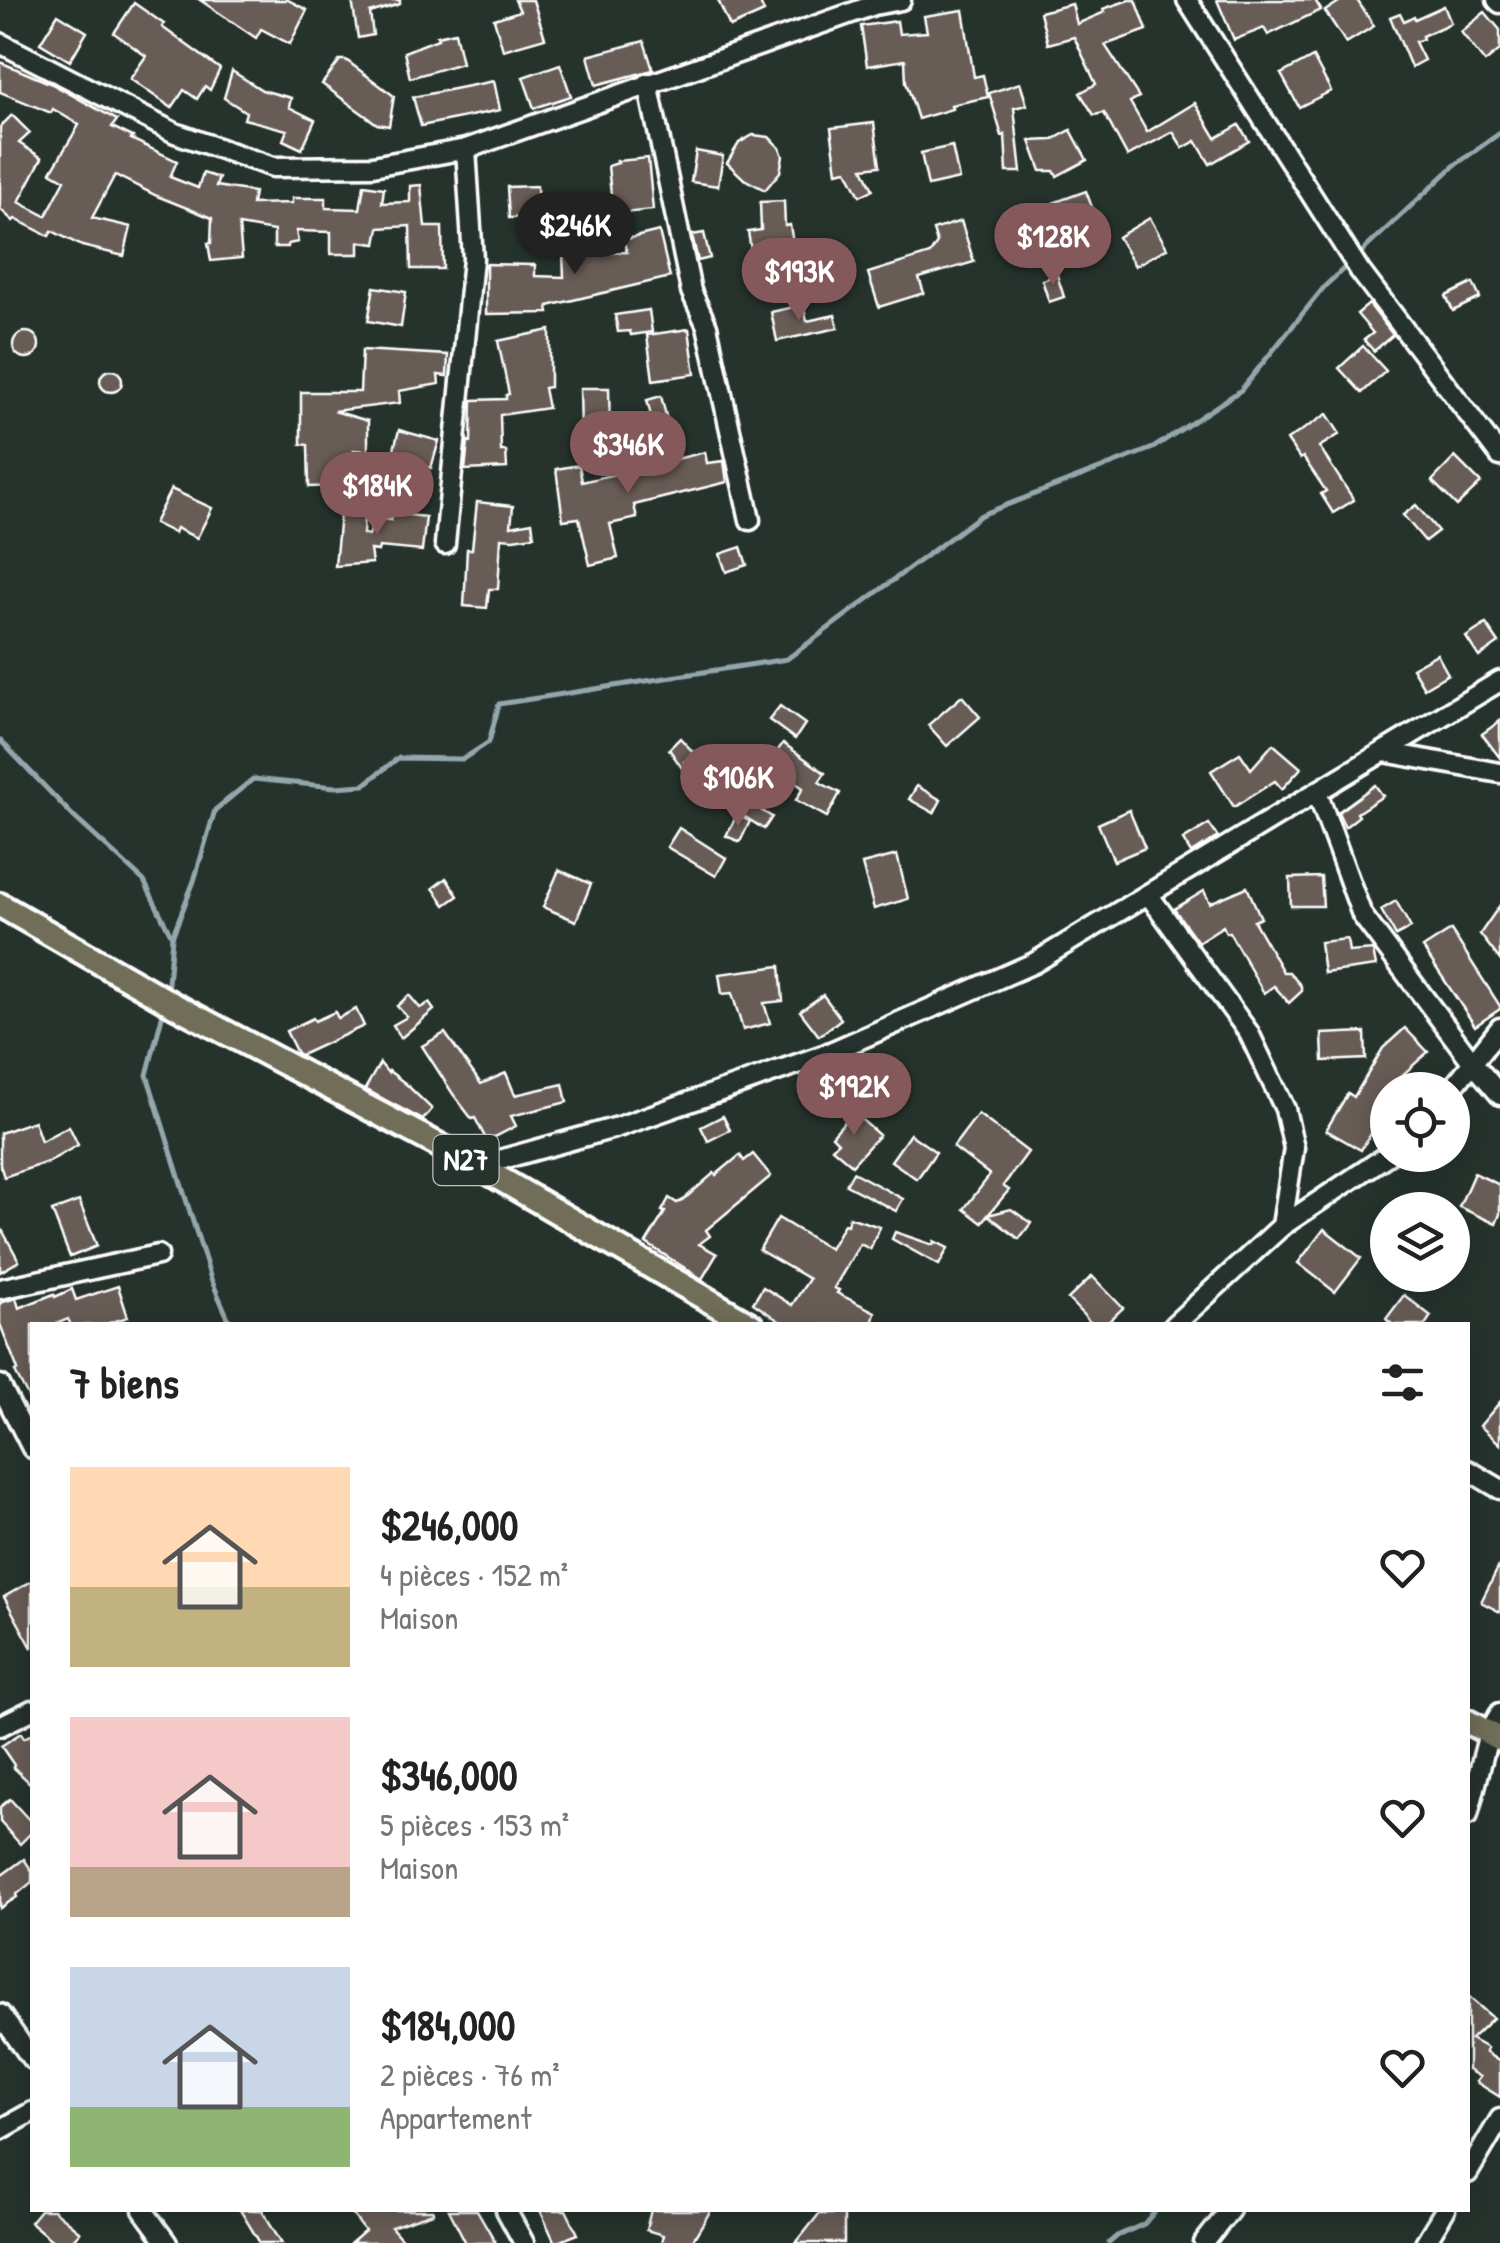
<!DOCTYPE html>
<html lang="fr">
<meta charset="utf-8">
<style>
:root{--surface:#fff;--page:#f2f2f2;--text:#222;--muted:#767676;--accent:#85585c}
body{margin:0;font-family:"Patrick Hand",sans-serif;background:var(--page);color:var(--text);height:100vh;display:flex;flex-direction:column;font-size:38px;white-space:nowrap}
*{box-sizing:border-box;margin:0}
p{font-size:32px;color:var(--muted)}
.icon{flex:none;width:55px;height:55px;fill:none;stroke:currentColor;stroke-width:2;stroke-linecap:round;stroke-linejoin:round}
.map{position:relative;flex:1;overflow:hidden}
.details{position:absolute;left:30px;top:1322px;width:1440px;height:890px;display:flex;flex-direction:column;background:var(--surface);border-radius:0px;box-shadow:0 5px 25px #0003}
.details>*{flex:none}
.tools{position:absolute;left:1370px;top:1072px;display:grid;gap:20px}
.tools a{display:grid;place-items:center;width:100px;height:100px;border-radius:50%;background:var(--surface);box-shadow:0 5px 25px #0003;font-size:50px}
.price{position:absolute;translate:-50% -85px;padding:0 22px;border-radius:35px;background:var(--accent);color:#fff;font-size:32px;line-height:65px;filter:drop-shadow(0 2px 5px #0008)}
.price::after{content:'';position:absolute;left:50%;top:60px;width:30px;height:22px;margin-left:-15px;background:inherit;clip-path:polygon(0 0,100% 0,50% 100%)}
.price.current{background:#222;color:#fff}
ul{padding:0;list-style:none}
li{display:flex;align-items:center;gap:30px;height:250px;padding:0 40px}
li span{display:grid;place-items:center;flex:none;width:280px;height:200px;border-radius:0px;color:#555}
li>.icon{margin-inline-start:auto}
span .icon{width:120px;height:120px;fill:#fffc;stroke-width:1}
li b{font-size:42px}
h2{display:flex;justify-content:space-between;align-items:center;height:120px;padding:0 40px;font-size:42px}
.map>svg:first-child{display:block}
</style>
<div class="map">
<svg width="1500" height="2243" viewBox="0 0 1500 2243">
<rect width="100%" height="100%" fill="#26332d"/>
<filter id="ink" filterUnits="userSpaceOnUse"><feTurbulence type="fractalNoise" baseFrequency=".01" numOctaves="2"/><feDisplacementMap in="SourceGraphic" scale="20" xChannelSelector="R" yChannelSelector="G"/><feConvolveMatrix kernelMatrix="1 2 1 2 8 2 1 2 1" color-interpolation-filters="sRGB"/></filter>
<g filter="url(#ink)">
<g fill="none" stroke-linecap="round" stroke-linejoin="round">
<!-- stream -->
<g stroke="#94a7ac" stroke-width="5">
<path d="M0,740L74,817L144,881L172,937L167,995"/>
<path d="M172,937L194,881L215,810L253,779L335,787L364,785L398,758L463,759L489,742L499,704L787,659L981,515L1153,448L1241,390L1325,286L1455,165L1500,133"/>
<path d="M165,1005L147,1075L211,1279L231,1325"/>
<path d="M1109,2243L1117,2236L1144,2224L1156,2210"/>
</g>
</g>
<!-- building -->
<g fill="#685c57" stroke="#fff" stroke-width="2.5">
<path d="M200,0H288L307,10L290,44L261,29L256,38Z"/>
<path d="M352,0H400V4L370,13L373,35L358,38Z"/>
<path d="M515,0H533L545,38L503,50L494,19L520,11Z"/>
<path d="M718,0H759L764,12L730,27Z"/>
<path d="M1129,0H1136L1147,30L1105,45L1139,97L1130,102L1147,132L1195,103L1216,138L1239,125L1249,141L1210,164L1196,141L1183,148L1173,132L1127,156L1104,113L1094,115L1080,93L1096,84L1074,37L1048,44L1040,12L1072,4L1077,24L1105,12L1103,9Z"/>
<path d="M1217,0H1315L1321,10L1268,35L1264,28L1234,40Z"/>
<path d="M1342,0H1357L1374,26L1346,43L1325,11Z"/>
<path d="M134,3L164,24L162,27L220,69L210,90L205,86L197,99L184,90L172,108L130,79L146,56L114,33Z"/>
<path d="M1444,6L1451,23L1422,36L1423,39L1415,42L1424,60L1411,67L1390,17L1400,13L1404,21L1414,16L1415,19Z"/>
<path d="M963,10L974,77L983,75L988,97L951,105L952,109L918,119L906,82L905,60L867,66L861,26L897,21L899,34L927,32L924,16Z"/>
<path d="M1485,12L1500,30V50L1485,62L1461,32Z"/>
<path d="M58,14L87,32L70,61L40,43Z"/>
<path d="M455,32L462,63L410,78L404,52L438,39L437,36Z"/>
<path d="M644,41L653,70L596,85L588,56Z"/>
<path d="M1313,57L1331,91L1299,107L1281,74Z"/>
<path d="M340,60H346L394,96L389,126L377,124L322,84Z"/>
<path d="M0,62L52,84L117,120L112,127L133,137L131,139L177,161L170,177L198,188L203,173L219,178L216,186L254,192L252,204L292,203V198H326V208L360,209L364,185L384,188L382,203L410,202V186L421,185L425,227H442L443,269H411L410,226L379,228L376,244L359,242V254H331V232L296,231L298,242L288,244V247H274V231L239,225L242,258L211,261L208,243H211L212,218L157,196L115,175L92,218L131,227L124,256L82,246L52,231L49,236L15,219L13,221L0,209V127L12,115L30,133L19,143L42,158L19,202L46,216L65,180L51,172L79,125L53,109L51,113L0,92Z"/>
<path d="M560,64L571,96L534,108L523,77Z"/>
<path d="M232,71L262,90L291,98L289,107L315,120L302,149L283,140L287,130L244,119L246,112L224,98Z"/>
<path d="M494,81L500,110L421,126L413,97Z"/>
<path d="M1020,83L1027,105L1014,108L1021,172H1007L1005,135L1002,136L989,93Z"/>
<path d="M874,123L880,166L863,168L873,190L860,196L847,170L837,172L831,128Z"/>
<path d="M1071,130L1087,160L1057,176L1054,171H1041L1030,141L1052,140Z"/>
<path d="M753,135L769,137L780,148L783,156L780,172L765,190L744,179L727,163L739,143Z"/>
<path d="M952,146L959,179L928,186L921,153Z"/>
<path d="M696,151L723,156L718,186L691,182Z"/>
<path d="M648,158L653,210L613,214L608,166L618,163L617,161Z"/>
<path d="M537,186L538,217L509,218L507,187Z"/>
<path d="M1086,191L1096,218L1064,230L1053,203Z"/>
<path d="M784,201L785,226L790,225L796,262L754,268L748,232L761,230L760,202Z"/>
<path d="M1150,218L1167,248L1135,266L1118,237Z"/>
<path d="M961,221L974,262L919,278L924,293L879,307L868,273L930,254L937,243L933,230Z"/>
<path d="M659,231L670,277L548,306L549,313L486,314V264L535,265V276L564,277L563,254L627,252L623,240Z"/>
<path d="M704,233L710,258L698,261L692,235Z"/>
<path d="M1057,275L1064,297L1049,302L1042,280Z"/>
<path d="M1473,283L1480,298L1453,311L1446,296Z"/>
<path d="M374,287L406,292L401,327L368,321Z"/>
<path d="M1369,304L1393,335L1374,351L1364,340L1373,333L1357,314Z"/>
<path d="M803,305L807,321L835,315L838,328L777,341L771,312Z"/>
<path d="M649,310L652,332L631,335L630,331L618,332L615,315Z"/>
<path d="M689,329L695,374L653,380L647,335Z"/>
<path d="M550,330V387L544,388L548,408L500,415L501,451H506L507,468L465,470L468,441L471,442L472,400L506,399V395L509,394L498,341Z"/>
<circle cx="26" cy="345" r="13"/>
<path d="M1363,346L1386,371L1362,393L1339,368Z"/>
<path d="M362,350L448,355L447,376L438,375L439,384L399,391L400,403L334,411L368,421V451L354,450L352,470L340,469L341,486L309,487L308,445L301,444V392H360Z"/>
<circle cx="111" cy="381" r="11"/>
<path d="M580,388H609L610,432H581Z"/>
<path d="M661,396L669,428L655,432L647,400Z"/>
<path d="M1327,414L1340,434L1319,447L1354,500L1333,513L1321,494L1326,491L1303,457L1300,459L1287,440Z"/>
<path d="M399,430L439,441L431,468L392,457Z"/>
<path d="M705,452L707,463L724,461L727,482L634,505L637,518L610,524L618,558L590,565L579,518L563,520L556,469L579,465L582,482Z"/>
<path d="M1455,457L1481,483L1457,506L1432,481Z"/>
<path d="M171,489L212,508L197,538L176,528L174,533L154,523Z"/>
<path d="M477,502L513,506L511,526L532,522L534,536L513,539L501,538L498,589H489L487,608L464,606L467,549H472Z"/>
<path d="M1416,505L1438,531L1425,541L1403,515Z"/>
<path d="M392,513L426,517L422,551L379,547L378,551L370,550L372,563L335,566L340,514L364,517L363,534L369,535L374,518L391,520Z"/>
<path d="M741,547L747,565L726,572L720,554Z"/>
<path d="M1486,624L1499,643L1479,657L1466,637Z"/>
<path d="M1437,654L1448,674L1424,688L1412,668Z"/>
<path d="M962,696L980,717L947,746L928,725Z"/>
<path d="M780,706L805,724L795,739L769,720Z"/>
<path d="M1500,721V758L1482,734Z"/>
<path d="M680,738L694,753L684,762L720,785L745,753L764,767L741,798L772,817L764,829L692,783L669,749Z"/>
<path d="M783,743L825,773L819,782L840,793L827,817L796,800L803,788L769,763Z"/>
<path d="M1273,744L1301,768L1282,789L1275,781L1234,807L1211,771L1240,753L1251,769Z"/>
<path d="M1375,785L1383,796L1357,813L1359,816L1345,827L1338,812Z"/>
<path d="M917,786L941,800L934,813L909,799Z"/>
<path d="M1129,810L1145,848L1114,861L1098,824Z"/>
<path d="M737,815L750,821L740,842L726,836Z"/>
<path d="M1209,824L1218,837L1191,853L1183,840Z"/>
<path d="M679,828L726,858L716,876L667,847Z"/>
<path d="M897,855L908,899L874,909L862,864Z"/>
<path d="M559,870L591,884L576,921L543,907Z"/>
<path d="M1321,877L1323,906H1291L1290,878Z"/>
<path d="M446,878L458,896L445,905L433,888Z"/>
<path d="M1247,887L1261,918L1254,921L1283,972H1289L1301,986V992L1289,1003L1274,986L1264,993L1229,932L1226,933L1223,926L1198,942L1174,909L1204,891L1210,903Z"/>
<path d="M1396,901L1411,928L1396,936L1381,910Z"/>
<path d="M1500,905V960L1480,934Z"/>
<path d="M1451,930L1500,1006V1009L1475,1026L1423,948Z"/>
<path d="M1347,939L1349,952L1373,950L1376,966L1324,973L1320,942Z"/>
<path d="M780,966L783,1001L764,1003L770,1023L743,1030L732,993L722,994L719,974Z"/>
<path d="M409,995L420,1008L429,1003L434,1010L401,1038L393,1025L407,1017L397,1006Z"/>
<path d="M823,995L841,1019L819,1036L800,1011Z"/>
<path d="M356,1009L364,1026L301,1055L297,1053L286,1031L313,1018L315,1021L335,1012L338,1018Z"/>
<path d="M1405,1028L1428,1052L1398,1079L1417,1090H1388V1105L1361,1150L1326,1130L1348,1093L1354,1097L1383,1048Z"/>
<path d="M1365,1032L1366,1059L1323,1061L1322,1034Z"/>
<path d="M445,1033L481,1084L506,1073L515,1095L563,1084L567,1102L511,1116L516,1126L487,1141L475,1118L472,1119L453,1094L422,1046Z"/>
<path d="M380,1063L388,1073L389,1071L406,1084L432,1109L423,1120L365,1089Z"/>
<path d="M853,1112L879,1135L852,1165L832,1148L838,1142L832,1136Z"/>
<path d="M978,1114L1028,1152L1003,1186L1009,1190L988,1215L1011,1209L1031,1223L1019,1239L988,1215L982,1223L964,1209L990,1175L953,1147Z"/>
<path d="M723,1116L730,1130L708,1141L701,1127Z"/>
<path d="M34,1121L41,1141L69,1126L78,1145L48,1162L4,1177L0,1165V1133Z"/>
<path d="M910,1134L936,1152L917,1179L891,1161Z"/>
<path d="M753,1154L771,1176L706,1230L710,1236L699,1244L717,1254L702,1279L646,1243L665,1212L662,1211L669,1198L677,1203L682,1201L714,1173L716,1175L740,1155L744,1161Z"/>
<path d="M853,1172L903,1199L896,1211L846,1185Z"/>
<path d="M1474,1173L1500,1185V1214L1496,1224L1459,1207Z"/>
<path d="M79,1201L97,1246L70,1257L52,1211Z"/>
<path d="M849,1217L880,1227L870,1249L860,1244L834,1288L839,1290L837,1293L875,1312L872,1325H785L753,1303L763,1287L792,1305L809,1279L759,1250L778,1218L830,1249L844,1224L847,1225Z"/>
<path d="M0,1226L19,1261L0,1272Z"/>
<path d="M1324,1229L1361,1258L1335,1292L1298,1263Z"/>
<path d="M895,1232L933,1245L934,1241L948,1248L939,1265L892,1239Z"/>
<path d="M1092,1276L1123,1308L1105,1325H1093L1068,1299Z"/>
<path d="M118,1286L128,1317L103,1325H71L68,1319L54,1325H32V1404L15,1372L18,1370L0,1324V1303L16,1298L19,1308L54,1294L55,1297L72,1289L76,1300Z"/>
<path d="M1404,1295L1431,1316L1425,1325H1393L1386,1319Z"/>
<path d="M1500,1402V1444L1480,1426Z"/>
<path d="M1500,1564V1612L1481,1602Z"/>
<path d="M32,1581V1648L4,1597Z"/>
<path d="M21,1733L24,1738L32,1734V1785L13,1767L14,1765L1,1746Z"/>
<path d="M10,1799L32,1823V1832L20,1844L0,1822V1807Z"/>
<path d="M24,1859L32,1871V1882L16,1895L17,1897L0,1908V1872L2,1875Z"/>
<path d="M1468,1996L1493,2018L1471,2039L1487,2048L1485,2052L1500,2062V2097L1476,2082L1480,2077L1468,2070Z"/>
<path d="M40,2210H53L80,2232L70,2243H55L30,2222Z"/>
<path d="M240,2210H262L282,2243H260Z"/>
<path d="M349,2210H433V2213L391,2227L405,2243H351L365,2231Z"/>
<path d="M449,2210H477L496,2243H466Z"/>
<path d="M540,2210H566L578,2234L555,2243Z"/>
<path d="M651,2210H711L691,2243H661L663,2235L646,2230Z"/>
<path d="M819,2214H844V2243H796Z"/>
</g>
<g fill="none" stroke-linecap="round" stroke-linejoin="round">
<defs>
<g id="minor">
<path d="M1187,0L1360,271L1500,456"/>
<path d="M1497,0L1500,3"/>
<path d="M0,43L175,133L273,167L373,166L466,149L874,5L901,0"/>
<path d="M648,83L691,291L707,326L750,520"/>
<path d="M445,544L473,259L466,149"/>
<path d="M1384,752L1500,773"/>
<path d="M1317,792L1362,915L1473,1063L1500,1095"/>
<path d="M1148,894L1249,1033L1285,1109L1294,1148L1282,1226"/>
<path d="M1451,1090L1500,1028"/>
<path d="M478,1166L618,1127L826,1054L1034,963L1500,681"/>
<path d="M0,1289L158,1255"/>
<path d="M1174,1325L1282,1226L1388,1155"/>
<path d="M0,1385L32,1448"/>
<path d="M1468,1470L1500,1489"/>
<path d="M0,1726L32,1710"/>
<path d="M1468,1815L1489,1733L1500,1713"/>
<path d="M0,2014L32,2059"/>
<path d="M0,2130L32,2112"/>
<path d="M1468,2173L1500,2119"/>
<path d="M143,2210L167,2243"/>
<path d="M506,2210L524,2243"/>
<path d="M1204,2243L1230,2210"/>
<path d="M1425,2243L1445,2210"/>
</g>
<g id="major">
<path d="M0,905L174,1005L478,1166L751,1325"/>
<path d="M1468,1722L1500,1739"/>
</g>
</defs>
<!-- minor casing -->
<use href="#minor" stroke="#fff" stroke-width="25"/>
<!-- major casing -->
<use href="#major" stroke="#fff" stroke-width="30"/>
<!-- minor -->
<use href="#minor" stroke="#26332d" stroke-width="18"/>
<!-- major -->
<use href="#major" stroke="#706e59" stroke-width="22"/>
</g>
</g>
<g text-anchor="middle" stroke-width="8" stroke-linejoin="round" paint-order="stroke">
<!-- shield labels -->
<rect fill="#26332d" stroke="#bec2c0" stroke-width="2.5" x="433.5" y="1135" width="65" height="50" rx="8"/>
<g font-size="30" font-weight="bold" fill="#fff">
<text x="466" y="1170">N27</text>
</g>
</g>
</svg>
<div class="tools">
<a><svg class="icon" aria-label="locate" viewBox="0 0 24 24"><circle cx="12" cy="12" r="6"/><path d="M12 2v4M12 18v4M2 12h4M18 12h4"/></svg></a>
<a><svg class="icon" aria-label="layers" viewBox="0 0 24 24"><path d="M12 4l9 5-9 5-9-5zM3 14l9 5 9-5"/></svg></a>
</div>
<b class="price current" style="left:575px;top:277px">$246K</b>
<b class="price" style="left:1053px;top:288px">$128K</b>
<b class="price" style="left:799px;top:323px">$193K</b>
<b class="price" style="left:628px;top:496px">$346K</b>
<b class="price" style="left:377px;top:537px">$184K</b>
<b class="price" style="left:738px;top:829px">$106K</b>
<b class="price" style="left:854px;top:1138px">$192K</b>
<section class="details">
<h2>7 biens<svg class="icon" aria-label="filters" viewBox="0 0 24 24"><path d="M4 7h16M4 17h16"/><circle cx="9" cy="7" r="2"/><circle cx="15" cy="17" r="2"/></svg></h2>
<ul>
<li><span style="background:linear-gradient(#ffd9b3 60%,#c2b280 0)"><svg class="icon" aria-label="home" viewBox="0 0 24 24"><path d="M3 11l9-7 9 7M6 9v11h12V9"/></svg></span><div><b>$246,000</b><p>4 pièces · 152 m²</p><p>Maison</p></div><svg class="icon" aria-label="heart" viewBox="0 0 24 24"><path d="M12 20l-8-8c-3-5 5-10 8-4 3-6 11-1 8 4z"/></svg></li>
<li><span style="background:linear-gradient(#f6c9c9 75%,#b9a48a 0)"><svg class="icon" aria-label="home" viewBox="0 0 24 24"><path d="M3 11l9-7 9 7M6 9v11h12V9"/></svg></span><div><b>$346,000</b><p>5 pièces · 153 m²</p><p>Maison</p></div><svg class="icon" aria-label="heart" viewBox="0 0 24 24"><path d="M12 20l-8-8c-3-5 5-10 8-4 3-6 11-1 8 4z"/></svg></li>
<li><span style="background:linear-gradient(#c9d6e8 70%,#8fb573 0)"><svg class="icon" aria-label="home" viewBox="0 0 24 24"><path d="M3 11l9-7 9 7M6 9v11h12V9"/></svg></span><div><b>$184,000</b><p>2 pièces · 76 m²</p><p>Appartement</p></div><svg class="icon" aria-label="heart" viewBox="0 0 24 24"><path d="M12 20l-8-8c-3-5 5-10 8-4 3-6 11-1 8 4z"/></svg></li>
</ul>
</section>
</div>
